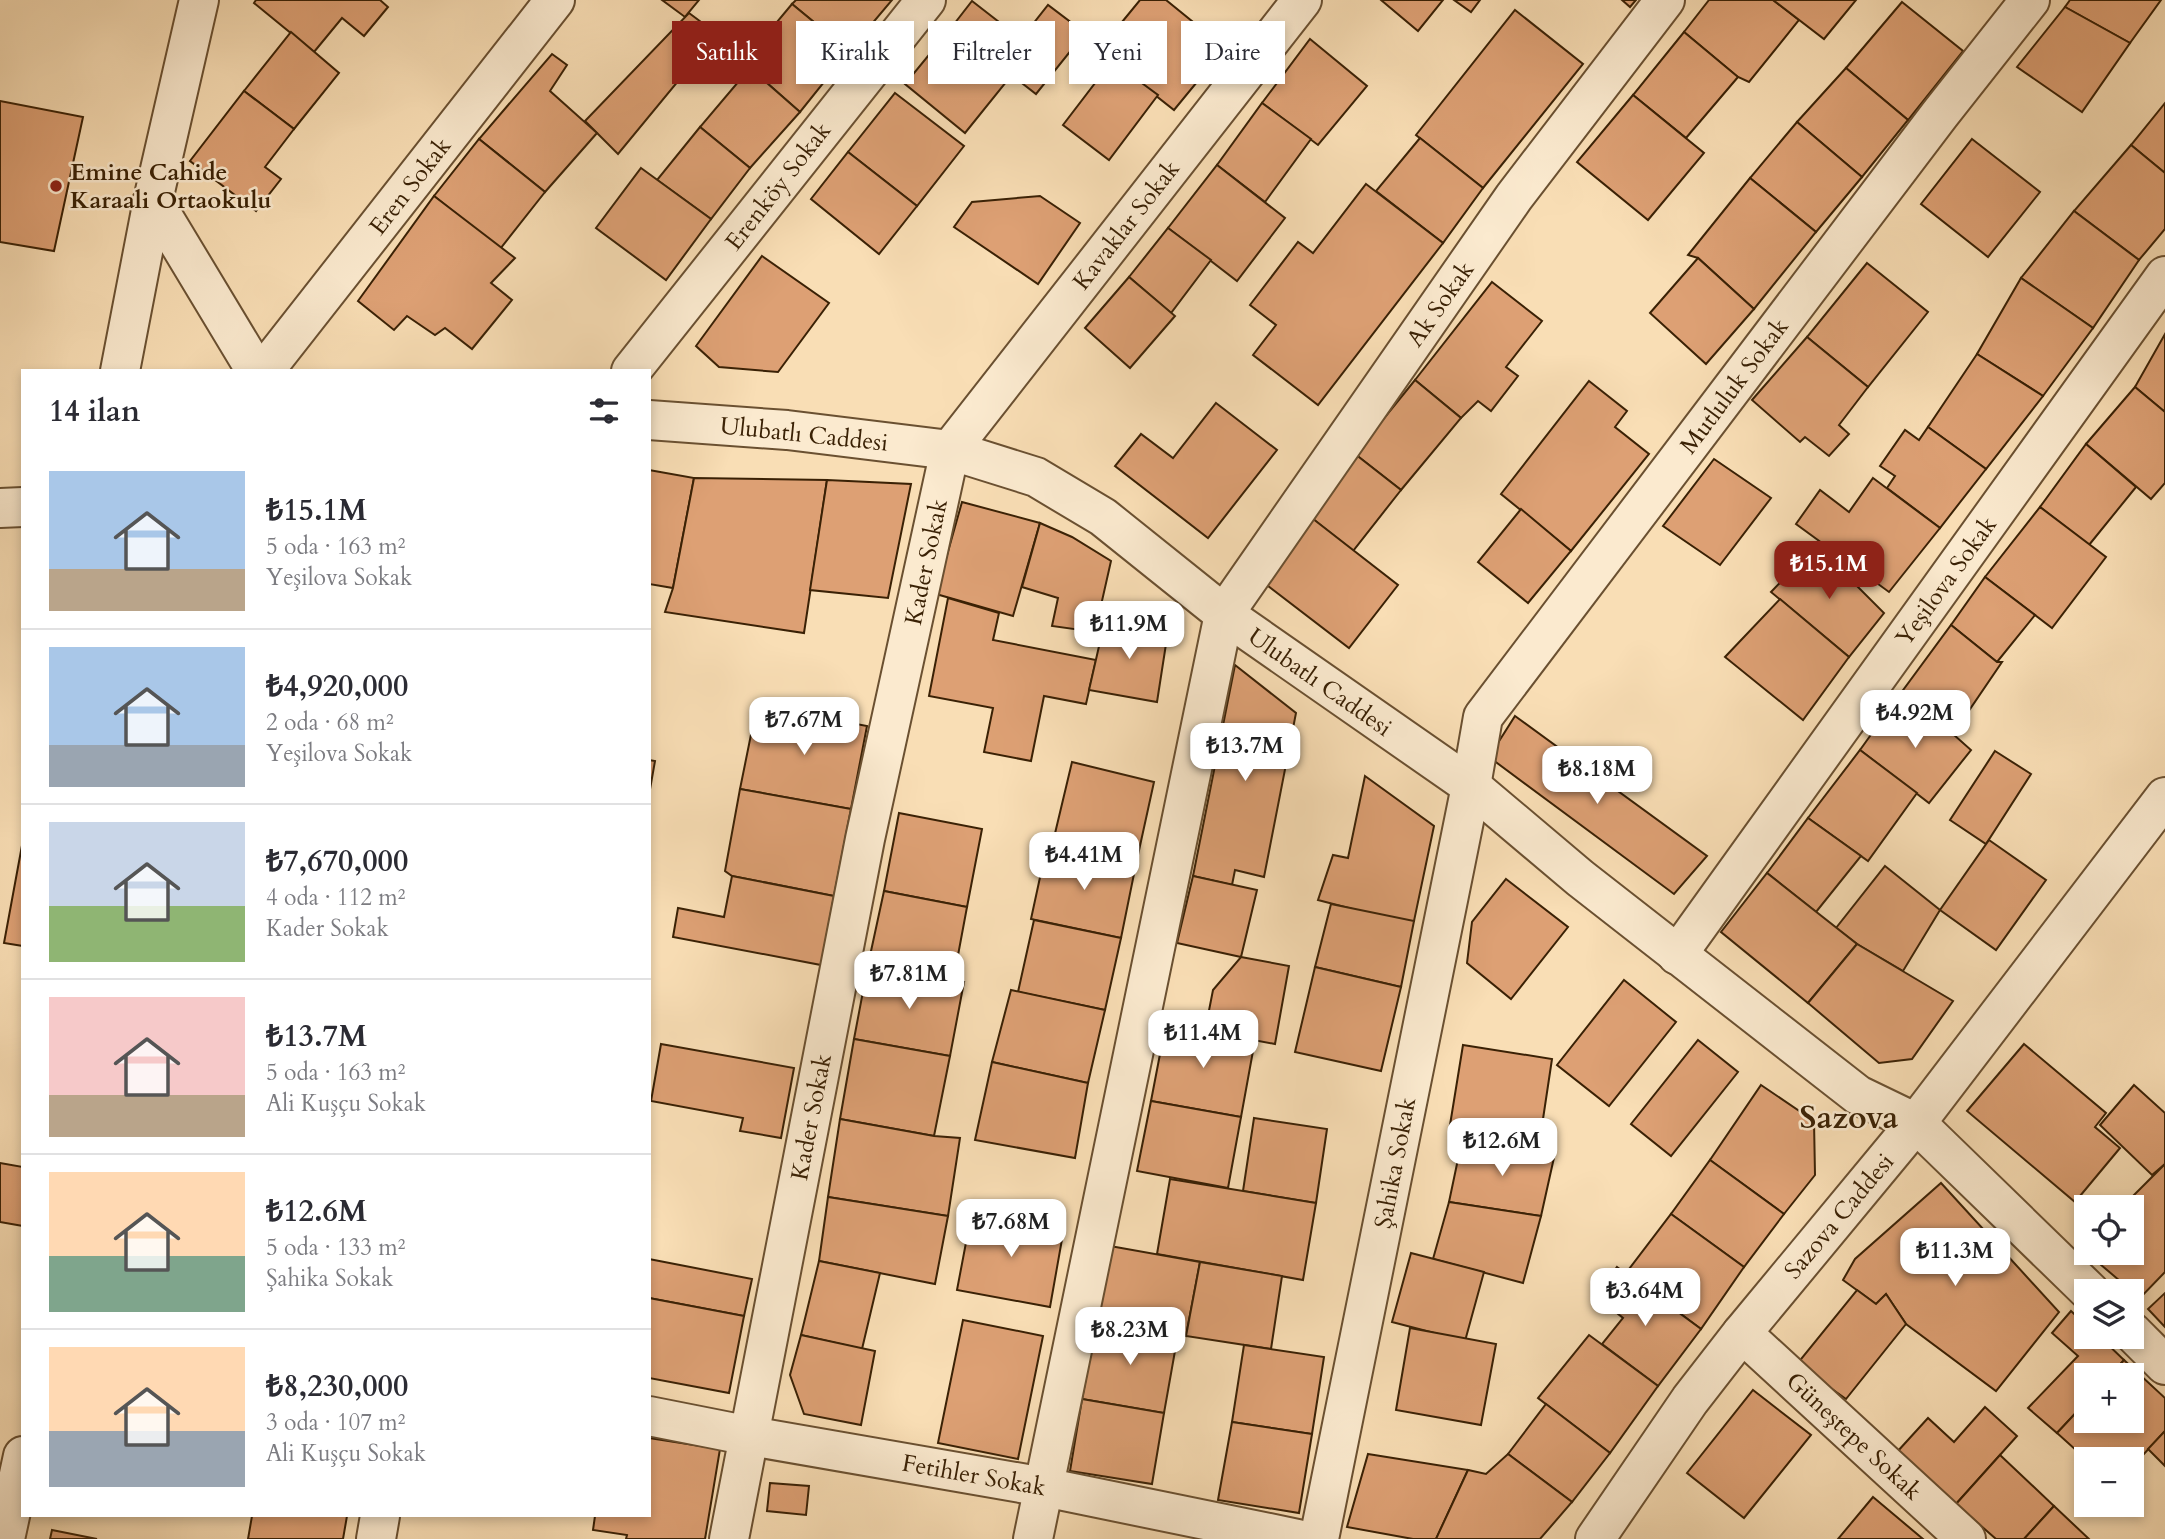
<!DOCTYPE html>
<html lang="tr">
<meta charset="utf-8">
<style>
:root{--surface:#fff;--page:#f2f2f3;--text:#2b2b33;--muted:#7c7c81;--line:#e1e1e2;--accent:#8f2418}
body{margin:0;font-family:Cardo,serif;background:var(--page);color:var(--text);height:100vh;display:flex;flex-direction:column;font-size:26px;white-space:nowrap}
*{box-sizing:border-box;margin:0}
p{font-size:23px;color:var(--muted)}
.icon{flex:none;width:38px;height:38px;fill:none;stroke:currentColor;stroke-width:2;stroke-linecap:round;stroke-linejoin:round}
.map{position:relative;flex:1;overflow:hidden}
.panel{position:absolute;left:21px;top:369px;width:630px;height:1148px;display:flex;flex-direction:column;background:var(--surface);border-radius:0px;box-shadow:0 4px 10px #0003}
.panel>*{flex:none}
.top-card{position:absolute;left:672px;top:21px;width:665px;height:63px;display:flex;gap:14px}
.tools{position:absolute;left:2074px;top:1195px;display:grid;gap:14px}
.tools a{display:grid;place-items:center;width:70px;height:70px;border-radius:0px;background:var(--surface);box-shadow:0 4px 10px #0003;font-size:35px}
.price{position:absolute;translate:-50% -60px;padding:0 16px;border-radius:14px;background:#fff;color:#222;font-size:23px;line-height:46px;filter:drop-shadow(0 2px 4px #0008)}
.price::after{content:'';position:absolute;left:50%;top:42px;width:21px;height:16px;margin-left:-10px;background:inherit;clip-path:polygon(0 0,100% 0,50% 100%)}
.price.selected{background:var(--accent);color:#fff}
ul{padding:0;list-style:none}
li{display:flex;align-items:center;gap:21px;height:175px;padding:0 28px}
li+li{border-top:2px solid var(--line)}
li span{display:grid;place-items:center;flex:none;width:196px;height:140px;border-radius:0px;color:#555}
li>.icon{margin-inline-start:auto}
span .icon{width:84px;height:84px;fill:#fffc;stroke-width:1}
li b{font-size:30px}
h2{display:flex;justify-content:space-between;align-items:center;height:84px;padding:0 28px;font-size:30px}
.chip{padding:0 24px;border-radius:0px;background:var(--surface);box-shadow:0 4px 10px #0003;font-size:24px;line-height:63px}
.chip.selected{background:var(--accent);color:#fff}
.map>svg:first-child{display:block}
</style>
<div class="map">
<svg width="2165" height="1539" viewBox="0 0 2165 1539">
<rect width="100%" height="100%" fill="#f9deb5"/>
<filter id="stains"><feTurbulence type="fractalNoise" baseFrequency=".00286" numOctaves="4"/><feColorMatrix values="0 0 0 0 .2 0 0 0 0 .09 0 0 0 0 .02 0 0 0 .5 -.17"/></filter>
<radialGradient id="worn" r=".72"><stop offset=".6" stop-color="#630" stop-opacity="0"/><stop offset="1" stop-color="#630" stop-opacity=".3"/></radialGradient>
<!-- building -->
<g fill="#dda074" stroke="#3a2105" stroke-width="2">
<path d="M256,0H380L388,7L364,36L342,18L314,52L254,3Z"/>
<path d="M662,0H699L685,17Z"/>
<path d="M796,0H892L849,51L792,4Z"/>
<path d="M1140,0H1166L1225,48L1174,110L1112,61L1125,44L1113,33Z"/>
<path d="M1381,0H1443L1418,31Z"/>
<path d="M1454,0H1480L1471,12Z"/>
<path d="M1622,0H1636L1630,7Z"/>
<path d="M1709,0H1773L1799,20L1749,82L1738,77L1684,32Z"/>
<path d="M1773,0H1856L1824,39Z"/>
<path d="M2070,0H2161L2130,43L2065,7Z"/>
<path d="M972,1L1021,39L1048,5L1085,33L1036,94L951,28Z"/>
<path d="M1902,2L1963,51L1908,120L1846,68Z"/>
<path d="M792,4L849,51L800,112L750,68L742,64Z"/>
<path d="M2065,7L2130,43L2082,112L2017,67Z"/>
<path d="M1515,10L1583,64L1483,188L1416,135Z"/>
<path d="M689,13L717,34L618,154L585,121Z"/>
<path d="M951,28L1011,76L965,133L905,84Z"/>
<path d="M291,32L339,73L294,129L244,91Z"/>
<path d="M1684,32L1738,77L1686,138L1633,95Z"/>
<path d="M1310,39L1367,86L1318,145L1262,103Z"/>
<path d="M552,54L567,65L550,91L597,133L545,192L479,139Z"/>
<path d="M1112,61L1158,95L1109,160L1063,125Z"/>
<path d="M750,68L800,112L750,168L700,127Z"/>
<path d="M1846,68L1908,120L1862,177L1797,122Z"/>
<path d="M244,91L294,129L265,167L281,179L256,211L190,161Z"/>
<path d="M895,93L964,146L917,206L848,152Z"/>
<path d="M1633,95L1704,153L1648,220L1577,162Z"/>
<path d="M0,101L83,117L54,251L0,242Z"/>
<path d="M1262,103L1311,139L1265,202L1217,165Z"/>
<path d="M2165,103V173L2131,145Z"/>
<path d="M1797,122L1862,177L1816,232L1750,178Z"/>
<path d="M700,127L750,168L711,219L657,180Z"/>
<path d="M1420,138L1483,188L1443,243L1376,191Z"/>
<path d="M479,139L545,192L500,249L434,196Z"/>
<path d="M1972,139L2040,192L1988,257L1921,204Z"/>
<path d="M2131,145L2165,173V229L2139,260L2074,211Z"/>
<path d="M848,152L917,206L879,254L811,199Z"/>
<path d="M1217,165L1285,218L1237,281L1168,228Z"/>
<path d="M641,168L711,219L666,280L596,228Z"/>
<path d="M1750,178L1816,232L1754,309L1698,258L1688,255Z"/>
<path d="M1366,184L1443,243L1318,405L1253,355L1276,325L1250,305L1298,242L1313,253Z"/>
<path d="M434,196L515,258L491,283L512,300L472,349L445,328L435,335L407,316L394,330L358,301Z"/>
<path d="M1040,196L1080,223L1038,284L954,227L972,202Z"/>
<path d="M2074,211L2139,260L2093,328L2021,278Z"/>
<path d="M1168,228L1211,260L1171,313L1129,277Z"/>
<path d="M762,256L829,303L778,372L719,367L696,346Z"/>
<path d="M1698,258L1754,309L1706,364L1650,313Z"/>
<path d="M1867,263L1928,312L1868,387L1807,337Z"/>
<path d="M1129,277L1175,316L1130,368L1085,328Z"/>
<path d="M2021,278L2093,328L2043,396L1977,354Z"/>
<path d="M1492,282L1542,321L1506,367L1518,376L1491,411L1478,401L1461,418L1415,380Z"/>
<path d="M2165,334V412L2135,387Z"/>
<path d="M1807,337L1868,387L1839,425L1849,434L1829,456L1805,437L1800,442L1752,400Z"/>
<path d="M1977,354L2043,396L1986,469L1928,427Z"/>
<path d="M1415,380L1461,418L1401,490L1355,454Z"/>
<path d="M1589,381L1627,411L1615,427L1649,454L1571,551L1501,494Z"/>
<path d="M2135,387L2165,412V483L2151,499L2086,444Z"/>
<path d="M1216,403L1277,450L1208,538L1115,466L1141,434L1173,458Z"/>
<path d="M1928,427L1986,469L1940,528L1887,488L1895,476L1880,466L1905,430L1919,440Z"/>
<path d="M2086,444L2136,487L2089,545L2040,507Z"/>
<path d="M1355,454L1401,490L1353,551L1308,515Z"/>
<path d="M1714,459L1771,498L1720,565L1663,526Z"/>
<path d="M649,470L694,478L673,588L649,584Z"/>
<path d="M694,478L827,480L804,633L665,612L673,588Z"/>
<path d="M1873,478L1940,528L1889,592L1796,524L1820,490L1849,512Z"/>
<path d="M827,480L911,484L888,598L810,590Z"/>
<path d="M962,502L1040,523L1013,616L936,594Z"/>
<path d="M2040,507L2106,557L2052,628L1985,577Z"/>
<path d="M1521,509L1571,551L1528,603L1478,562Z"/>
<path d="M1308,515L1398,585L1349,648L1259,579Z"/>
<path d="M1040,523L1072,537L1111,561L1095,632L1052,626L1058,598L1022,587Z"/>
<path d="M1816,545L1884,613L1849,657L1771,592Z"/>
<path d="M1985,577L2035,615L1997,662L1951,625Z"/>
<path d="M948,598L999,613L993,640L1096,660L1086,704L1044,696L1031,761L984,752L993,708L929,696Z"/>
<path d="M1780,599L1849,657L1803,720L1725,657Z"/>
<path d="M1105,620L1146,624L1166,644L1157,702L1089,690Z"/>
<path d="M1951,625L1997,662H2002L1953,734L1898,697Z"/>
<path d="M1235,665L1296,713L1264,877L1235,870L1232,885L1193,876Z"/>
<path d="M1898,697L1953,734L1971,750L1929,803L1860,750Z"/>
<path d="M757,705L867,726L851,809L740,789Z"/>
<path d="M1515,716L1707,856L1674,894L1489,757Z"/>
<path d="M1860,750L1917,793L1868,861L1808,818Z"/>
<path d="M1995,751L2031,774L1986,844L1950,820Z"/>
<path d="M649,760L655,761L649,795Z"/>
<path d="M1072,762L1154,782L1136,864L1052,846Z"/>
<path d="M1365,776L1434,826L1414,921L1410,924L1318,900L1333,855L1348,858Z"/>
<path d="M740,789L851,809L834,896L732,876L725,871Z"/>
<path d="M899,813L982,829L967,907L884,891Z"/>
<path d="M1808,818L1861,856L1816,912L1767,873Z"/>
<path d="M23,840V946L4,943Z"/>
<path d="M1989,840L2046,880L1996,950L1940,910Z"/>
<path d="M1047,845L1136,864L1121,938L1031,919Z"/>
<path d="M1885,866L1940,910L1903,971L1857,944L1836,928Z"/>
<path d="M1767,873L1857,944L1808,1003L1721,932Z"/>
<path d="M732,876L834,896L821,965L673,937L678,908L724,917Z"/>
<path d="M1193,876L1257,890L1241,957L1177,943Z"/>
<path d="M1506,879L1568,927L1511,999L1467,963L1472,922Z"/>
<path d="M884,891L967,907L953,982L868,965Z"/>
<path d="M1331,904L1414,921L1401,987L1315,967Z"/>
<path d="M1034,920L1121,938L1105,1010L1018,992Z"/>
<path d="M1857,944L1953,1001L1912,1059L1879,1063L1808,1003Z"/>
<path d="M1241,957L1289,966L1275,1044L1205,1031L1213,990Z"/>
<path d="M868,965L953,982H964L950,1056L854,1039Z"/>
<path d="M1315,967L1401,987L1381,1071L1295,1052Z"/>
<path d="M1624,980L1676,1022L1609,1106L1557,1065Z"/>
<path d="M1011,990L1105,1010L1088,1083L992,1062Z"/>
<path d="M1166,1023L1255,1040L1241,1117L1151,1101Z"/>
<path d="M854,1039L950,1056L934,1136L840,1119Z"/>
<path d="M1698,1040L1738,1072L1671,1156L1631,1124Z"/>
<path d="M661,1044L794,1068L781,1138L740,1131L743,1118L651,1101Z"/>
<path d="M2024,1044L2106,1113L2095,1127L2120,1148L2075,1202L1967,1111Z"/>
<path d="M1463,1045L1552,1059L1540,1139L1450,1125Z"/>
<path d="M992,1062L1088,1083L1075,1158L975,1140Z"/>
<path d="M1761,1085L1814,1121L1815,1175L1784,1214L1710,1160Z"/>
<path d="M2134,1085L2165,1113V1164L2152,1175L2100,1125Z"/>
<path d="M1151,1101L1241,1117L1228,1188L1137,1171Z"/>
<path d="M1254,1118L1327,1129L1316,1203L1243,1191Z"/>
<path d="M840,1119L934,1136L960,1138L948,1216L828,1197Z"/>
<path d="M1462,1140L1555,1153L1541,1216L1449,1202Z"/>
<path d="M1710,1160L1784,1214L1744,1267L1671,1214Z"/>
<path d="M0,1163L23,1167V1226L0,1222Z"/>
<path d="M2165,1164V1272L2140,1298L2087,1253H2132V1208H2121Z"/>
<path d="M1170,1179L1316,1203L1303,1280L1157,1254Z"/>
<path d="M1941,1183L2059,1312L1996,1391L1906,1324L1886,1294L1876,1304L1843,1280L1855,1259Z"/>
<path d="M828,1197L948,1216L935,1284L819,1261Z"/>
<path d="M1449,1202L1541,1216L1523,1283L1433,1259Z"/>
<path d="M972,1211L1064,1228L1050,1307L957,1290Z"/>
<path d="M1671,1214L1744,1267L1701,1329L1626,1273Z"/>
<path d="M1110,1246L1200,1262L1186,1336L1097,1320Z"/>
<path d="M1411,1253L1484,1272L1465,1341L1392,1322Z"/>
<path d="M649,1259L752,1279L744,1316L649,1298Z"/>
<path d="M819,1261L880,1273L862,1349L801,1335Z"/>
<path d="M1200,1262L1282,1276L1271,1349L1186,1336Z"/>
<path d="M1617,1267L1701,1329L1658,1386L1602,1344L1623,1318L1596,1296Z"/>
<path d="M1857,1290L1876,1304L1886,1294L1906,1324L1846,1399L1797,1364Z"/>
<path d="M2165,1293V1327L2148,1309Z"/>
<path d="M649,1298L744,1316L729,1393L649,1378Z"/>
<path d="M2071,1311L2086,1325V1337H2100L2124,1360L2110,1376H2086V1402L2057,1433L2028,1408L2078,1356L2052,1333Z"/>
<path d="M963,1320L1043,1336L1018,1459L938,1443Z"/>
<path d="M1097,1320L1178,1334L1164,1413L1082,1399Z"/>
<path d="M1410,1328L1496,1344L1481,1425L1396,1410Z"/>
<path d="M801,1335L875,1351L861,1425L804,1414L790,1375Z"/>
<path d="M1589,1335L1658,1386L1610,1453L1538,1398Z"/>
<path d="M1244,1345L1324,1357L1312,1434L1232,1422Z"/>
<path d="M2124,1360L2165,1398V1431L2132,1467V1460H2087L2057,1433L2086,1402V1421H2132V1376H2110Z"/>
<path d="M1753,1390L1811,1435L1744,1518L1687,1473Z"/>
<path d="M1082,1399L1164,1413L1152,1484L1070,1471Z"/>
<path d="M1546,1404L1610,1453L1572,1502L1508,1454Z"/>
<path d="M1985,1407L2017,1436L1956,1504L1897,1452L1928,1418L1954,1442Z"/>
<path d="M1232,1422L1312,1434L1299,1513L1218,1500Z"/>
<path d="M2165,1431V1466L2148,1449Z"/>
<path d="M649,1438L720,1449L705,1539H626L627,1535L593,1530L595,1516H649Z"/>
<path d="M1368,1454L1468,1470L1436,1539H1413L1347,1527Z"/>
<path d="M1508,1454L1572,1502L1540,1539H1436L1468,1470L1486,1474Z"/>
<path d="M2000,1455L2054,1506L2024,1539H1996L1956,1504Z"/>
<path d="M770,1483L809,1486L806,1515L767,1511Z"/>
<path d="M1873,1497L1923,1539H1838Z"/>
<path d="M2054,1506L2089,1539H2024Z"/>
<path d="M252,1516H347L343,1539H248Z"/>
<path d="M52,1530L97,1539H50Z"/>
</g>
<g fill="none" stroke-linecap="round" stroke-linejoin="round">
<defs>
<g id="minor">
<path d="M153,200L256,371"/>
<path d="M120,371L153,200L199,0"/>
<path d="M264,371L555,0"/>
<path d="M631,371L926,0"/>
<path d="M649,420L787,430L950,450L1036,477L1103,517L1224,614L1471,786L1580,878L1858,1095L1916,1123L2090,1292"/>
<path d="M0,508L23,507"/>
<path d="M1677,955L2165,276"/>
<path d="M2132,1332L2165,1365"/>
<path d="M1742,1333L1966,1539"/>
<path d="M649,1416L750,1436L1044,1487L1298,1539"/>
<path d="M5,1539L23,1456"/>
<path d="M376,1539L380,1516"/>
<path d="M729,1539L865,839L950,450L1302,0"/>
<path d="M1033,1539L1224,614L1514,197L1665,0"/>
<path d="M1319,1539L1471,786L1483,717L1940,114L2030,0"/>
<path d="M1595,1539L1690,1400L1742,1333L1916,1123L2165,797"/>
</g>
</defs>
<!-- minor casing -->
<use href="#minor" stroke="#6a5031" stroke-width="42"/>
<!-- minor -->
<use href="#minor" stroke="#fbeacf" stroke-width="38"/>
</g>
<!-- markers -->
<circle fill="#8f2418" stroke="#fbeacf" stroke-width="2.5" cx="56" cy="186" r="7"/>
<g text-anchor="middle" stroke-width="5" stroke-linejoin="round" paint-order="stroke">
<!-- poi labels -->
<g font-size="24" font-weight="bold" fill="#3a2105" stroke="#fbeacf" text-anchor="start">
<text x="70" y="180">Emine Cahide<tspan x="70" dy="28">Karaali Ortaokulu</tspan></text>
</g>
<!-- street labels -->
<g font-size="24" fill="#3a2105" stroke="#fbeacf">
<text transform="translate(410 186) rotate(-52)" y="8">Eren Sokak</text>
<text transform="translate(778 186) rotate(-52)" y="8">Erenköy Sokak</text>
<text transform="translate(1126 225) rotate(-52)" y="8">Kavaklar Sokak</text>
<text transform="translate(1440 304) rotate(-55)" y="8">Ak Sokak</text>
<text transform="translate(1734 386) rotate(-53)" y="8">Mutluluk Sokak</text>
<text transform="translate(804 434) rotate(6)" y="8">Ulubatlı Caddesi</text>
<text transform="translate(926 562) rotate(-78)" y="8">Kader Sokak</text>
<text transform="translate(1946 581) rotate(-54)" y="8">Yeşilova Sokak</text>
<text transform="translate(1320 682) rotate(35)" y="8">Ulubatlı Caddesi</text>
<text transform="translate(811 1117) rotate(-79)" y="8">Kader Sokak</text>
<text transform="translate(1395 1163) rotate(-79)" y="8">Şahika Sokak</text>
<text transform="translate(1839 1216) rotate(-50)" y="8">Sazova Caddesi</text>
<text transform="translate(1854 1436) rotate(43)" y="8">Güneştepe Sokak</text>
<text transform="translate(974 1475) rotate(10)" y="8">Fetihler Sokak</text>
</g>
<!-- district labels -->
<g font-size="32" font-weight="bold" fill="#3a2105" stroke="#fbeacf">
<text x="1849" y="1128">Sazova</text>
</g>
</g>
<rect width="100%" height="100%" filter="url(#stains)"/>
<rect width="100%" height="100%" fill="url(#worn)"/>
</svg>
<div class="tools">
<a><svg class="icon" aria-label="locate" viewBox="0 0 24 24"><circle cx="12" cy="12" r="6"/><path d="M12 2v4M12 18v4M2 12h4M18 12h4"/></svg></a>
<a><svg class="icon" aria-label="layers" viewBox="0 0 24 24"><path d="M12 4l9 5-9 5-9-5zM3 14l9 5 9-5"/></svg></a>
<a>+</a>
<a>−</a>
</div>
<b class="price selected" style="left:1829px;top:601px">₺15.1M</b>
<b class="price" style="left:1129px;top:661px">₺11.9M</b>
<b class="price" style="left:1915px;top:750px">₺4.92M</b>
<b class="price" style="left:804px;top:757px">₺7.67M</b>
<b class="price" style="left:1245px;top:783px">₺13.7M</b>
<b class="price" style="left:1597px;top:806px">₺8.18M</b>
<b class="price" style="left:1084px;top:892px">₺4.41M</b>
<b class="price" style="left:909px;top:1011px">₺7.81M</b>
<b class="price" style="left:1203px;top:1070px">₺11.4M</b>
<b class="price" style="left:1502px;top:1178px">₺12.6M</b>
<b class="price" style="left:1011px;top:1259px">₺7.68M</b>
<b class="price" style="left:1955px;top:1288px">₺11.3M</b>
<b class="price" style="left:1645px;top:1328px">₺3.64M</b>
<b class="price" style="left:1130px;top:1367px">₺8.23M</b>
<div class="top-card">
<a class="chip selected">Satılık</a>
<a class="chip">Kiralık</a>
<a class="chip">Filtreler</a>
<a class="chip">Yeni</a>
<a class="chip">Daire</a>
</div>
<section class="panel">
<h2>14 ilan<svg class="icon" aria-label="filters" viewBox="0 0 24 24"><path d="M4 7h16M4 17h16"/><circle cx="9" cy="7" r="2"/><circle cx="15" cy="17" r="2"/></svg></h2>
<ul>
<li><span style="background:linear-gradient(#a9c7e8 70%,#b9a48a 0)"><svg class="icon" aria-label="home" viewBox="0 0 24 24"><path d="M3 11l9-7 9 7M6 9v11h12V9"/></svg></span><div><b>₺15.1M</b><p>5 oda · 163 m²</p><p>Yeşilova Sokak</p></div></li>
<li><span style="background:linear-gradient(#a9c7e8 70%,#9aa5b1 0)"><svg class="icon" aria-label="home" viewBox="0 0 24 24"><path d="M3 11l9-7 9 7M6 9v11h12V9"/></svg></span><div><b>₺4,920,000</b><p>2 oda · 68 m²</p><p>Yeşilova Sokak</p></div></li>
<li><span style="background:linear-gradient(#c9d6e8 60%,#8fb573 0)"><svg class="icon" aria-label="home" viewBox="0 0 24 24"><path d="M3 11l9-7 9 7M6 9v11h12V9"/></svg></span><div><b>₺7,670,000</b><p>4 oda · 112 m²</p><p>Kader Sokak</p></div></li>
<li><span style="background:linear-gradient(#f6c9c9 70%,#b9a48a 0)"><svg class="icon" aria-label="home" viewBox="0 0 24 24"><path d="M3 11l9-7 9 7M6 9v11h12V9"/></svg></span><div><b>₺13.7M</b><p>5 oda · 163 m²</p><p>Ali Kuşçu Sokak</p></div></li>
<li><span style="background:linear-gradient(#ffd9b3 60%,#7fa58c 0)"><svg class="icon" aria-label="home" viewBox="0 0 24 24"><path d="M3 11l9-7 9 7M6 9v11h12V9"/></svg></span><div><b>₺12.6M</b><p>5 oda · 133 m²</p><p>Şahika Sokak</p></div></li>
<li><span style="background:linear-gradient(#ffd9b3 60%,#9aa5b1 0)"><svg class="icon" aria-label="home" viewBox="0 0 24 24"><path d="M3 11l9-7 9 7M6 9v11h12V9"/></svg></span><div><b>₺8,230,000</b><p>3 oda · 107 m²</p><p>Ali Kuşçu Sokak</p></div></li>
</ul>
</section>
</div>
